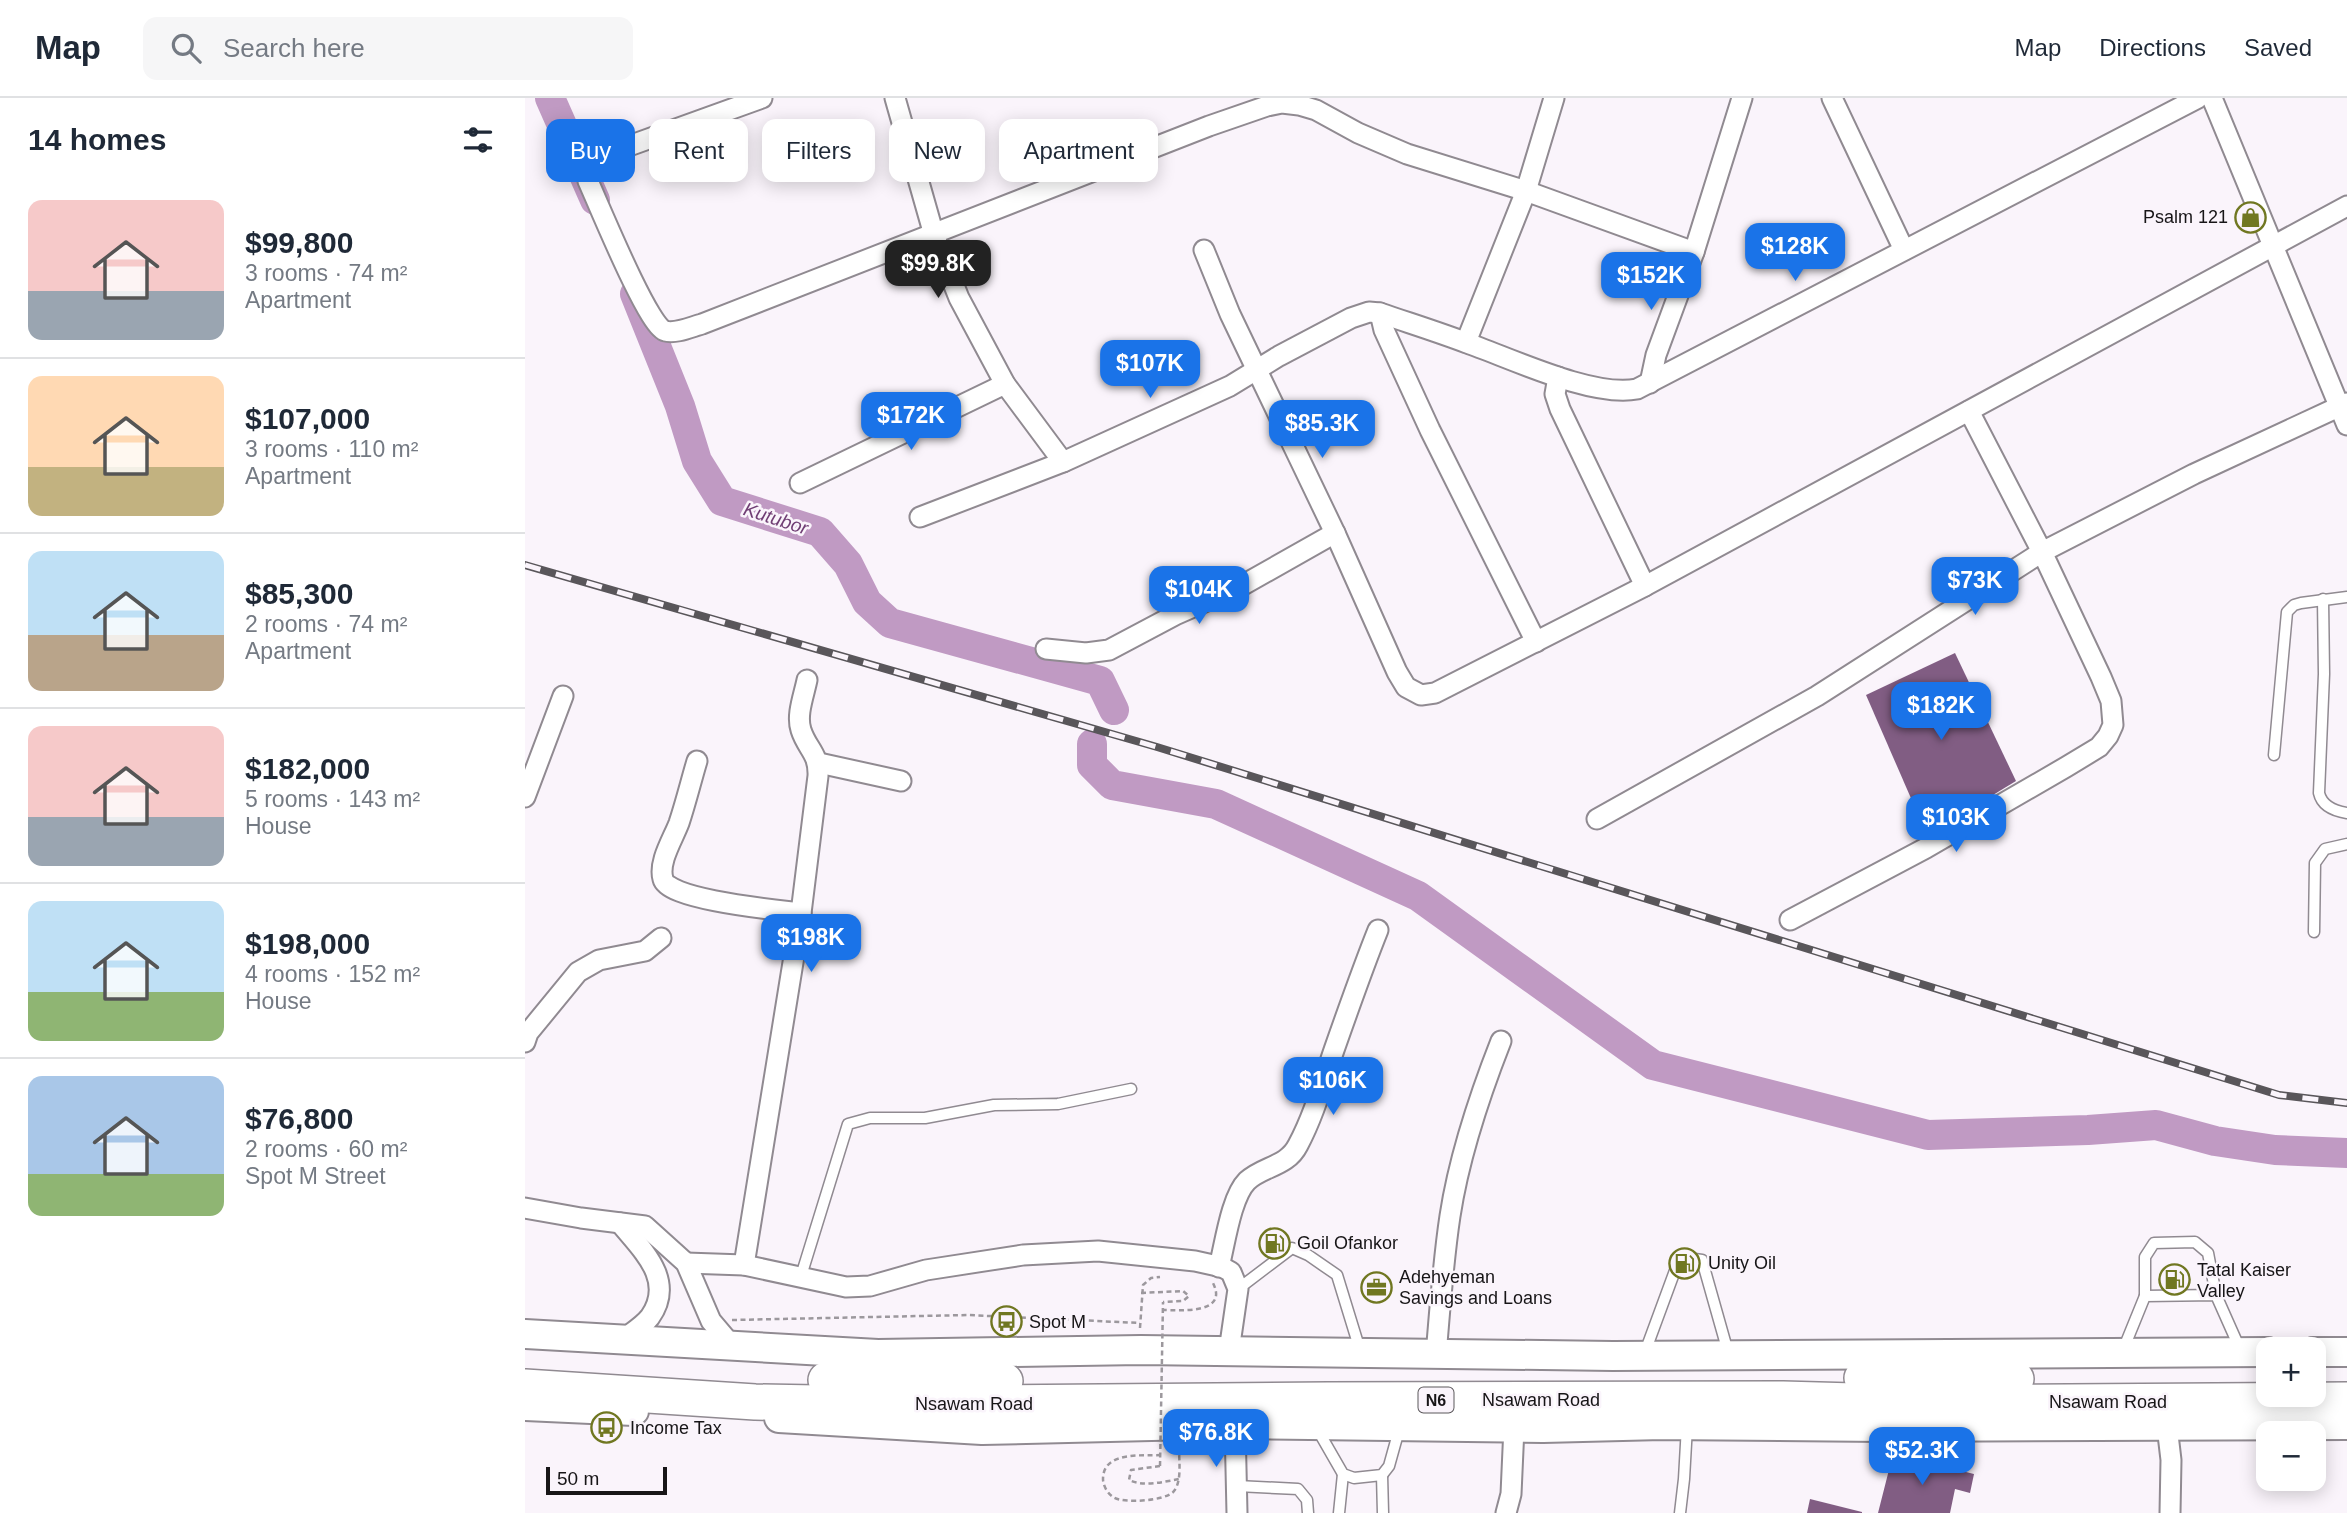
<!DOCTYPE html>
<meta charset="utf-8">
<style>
:root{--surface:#fff;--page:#f6f6f7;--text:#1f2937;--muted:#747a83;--line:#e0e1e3;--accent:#1a73e8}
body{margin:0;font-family:Helvetica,sans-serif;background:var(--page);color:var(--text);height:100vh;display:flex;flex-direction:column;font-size:26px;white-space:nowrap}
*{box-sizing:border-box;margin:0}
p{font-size:23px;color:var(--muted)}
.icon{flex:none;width:38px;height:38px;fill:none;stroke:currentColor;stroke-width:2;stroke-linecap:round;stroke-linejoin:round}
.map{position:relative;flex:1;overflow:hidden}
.drawer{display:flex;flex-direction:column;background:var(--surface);width:525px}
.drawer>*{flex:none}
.guide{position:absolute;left:21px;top:21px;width:665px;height:63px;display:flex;gap:14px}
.controls{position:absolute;left:1731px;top:1239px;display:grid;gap:14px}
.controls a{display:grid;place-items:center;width:70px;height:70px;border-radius:14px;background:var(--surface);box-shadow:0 4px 18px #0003;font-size:35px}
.scale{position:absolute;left:21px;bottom:18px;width:121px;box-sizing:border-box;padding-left:7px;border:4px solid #171517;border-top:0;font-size:19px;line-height:24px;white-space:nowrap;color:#171517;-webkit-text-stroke:5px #faf4fb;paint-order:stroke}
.price{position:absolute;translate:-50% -60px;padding:0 16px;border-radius:14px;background:var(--accent);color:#fff;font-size:23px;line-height:46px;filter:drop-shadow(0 2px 4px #0008)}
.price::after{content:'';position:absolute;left:50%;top:42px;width:21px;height:16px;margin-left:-10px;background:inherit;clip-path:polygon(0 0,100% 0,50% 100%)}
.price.selected{background:#222;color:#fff}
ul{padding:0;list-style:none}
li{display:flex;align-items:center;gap:21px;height:175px;padding:0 28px}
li+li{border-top:2px solid var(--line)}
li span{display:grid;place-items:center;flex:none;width:196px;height:140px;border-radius:14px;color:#555}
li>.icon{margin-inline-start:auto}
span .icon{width:84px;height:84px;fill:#fffc;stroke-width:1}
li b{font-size:30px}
h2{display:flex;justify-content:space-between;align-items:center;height:84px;padding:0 28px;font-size:30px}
.pill{padding:0 24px;border-radius:14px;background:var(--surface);box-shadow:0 4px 18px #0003;font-size:24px;line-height:63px}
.pill.selected{background:var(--accent);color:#fff}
header{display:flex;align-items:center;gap:42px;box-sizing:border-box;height:98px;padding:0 35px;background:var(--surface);border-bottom:2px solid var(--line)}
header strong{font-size:33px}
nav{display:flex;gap:38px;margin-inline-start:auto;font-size:24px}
.search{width:490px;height:63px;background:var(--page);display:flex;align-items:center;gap:18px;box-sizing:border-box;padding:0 24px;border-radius:14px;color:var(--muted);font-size:26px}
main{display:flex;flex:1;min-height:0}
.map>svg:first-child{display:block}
</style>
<header>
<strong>Map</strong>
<div class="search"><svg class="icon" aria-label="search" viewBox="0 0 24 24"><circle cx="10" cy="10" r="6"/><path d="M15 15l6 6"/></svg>Search here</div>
<nav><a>Map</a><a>Directions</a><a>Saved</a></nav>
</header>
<main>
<section class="drawer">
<h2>14 homes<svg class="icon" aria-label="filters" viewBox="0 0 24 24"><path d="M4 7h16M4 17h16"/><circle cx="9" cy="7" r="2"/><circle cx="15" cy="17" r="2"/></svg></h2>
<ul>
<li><span style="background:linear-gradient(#f6c9c9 65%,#9aa5b1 0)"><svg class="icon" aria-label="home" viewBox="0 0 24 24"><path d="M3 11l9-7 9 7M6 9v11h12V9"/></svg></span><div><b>$99,800</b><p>3 rooms · 74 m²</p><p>Apartment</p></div></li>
<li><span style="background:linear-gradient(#ffd9b3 65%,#c2b280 0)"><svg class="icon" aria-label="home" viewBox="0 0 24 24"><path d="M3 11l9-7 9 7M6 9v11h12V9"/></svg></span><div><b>$107,000</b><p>3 rooms · 110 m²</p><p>Apartment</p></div></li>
<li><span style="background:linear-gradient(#bfe0f5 60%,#b9a48a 0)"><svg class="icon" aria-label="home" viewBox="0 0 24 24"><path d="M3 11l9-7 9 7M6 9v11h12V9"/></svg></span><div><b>$85,300</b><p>2 rooms · 74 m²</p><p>Apartment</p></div></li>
<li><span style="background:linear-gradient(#f6c9c9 65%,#9aa5b1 0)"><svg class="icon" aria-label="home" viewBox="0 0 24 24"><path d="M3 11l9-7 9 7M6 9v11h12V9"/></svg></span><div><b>$182,000</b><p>5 rooms · 143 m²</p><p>House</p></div></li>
<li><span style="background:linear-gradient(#bfe0f5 65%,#8fb573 0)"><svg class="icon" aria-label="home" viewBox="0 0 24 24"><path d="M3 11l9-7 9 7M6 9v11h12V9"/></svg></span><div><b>$198,000</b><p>4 rooms · 152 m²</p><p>House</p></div></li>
<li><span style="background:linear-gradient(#a9c7e8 70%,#8fb573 0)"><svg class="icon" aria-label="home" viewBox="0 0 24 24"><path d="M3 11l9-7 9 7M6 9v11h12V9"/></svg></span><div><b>$76,800</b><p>2 rooms · 60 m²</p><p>Spot M Street</p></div></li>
</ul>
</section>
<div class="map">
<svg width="1822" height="1415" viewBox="0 0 1822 1415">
<rect width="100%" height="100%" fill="#faf4fb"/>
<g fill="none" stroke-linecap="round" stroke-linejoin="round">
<!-- river -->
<g stroke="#c09ac3" stroke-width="30">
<path d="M25,0L70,102"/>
<path d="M110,196L155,308L172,363L197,403L295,434L323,466L342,504L365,525L575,583L589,612"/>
<path d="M567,646V667L587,687L691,706L893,798L1128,967L1403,1037L1563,1032L1631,1027L1690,1043L1750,1052L1822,1055"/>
</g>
</g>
<!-- building -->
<g fill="#815d83">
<path d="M1430,555L1491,683L1402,737L1341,597Z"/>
<path d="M1368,1356L1449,1376L1445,1395L1430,1391L1425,1415H1353Z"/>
<path d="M1285,1401L1337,1414V1415H1282Z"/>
</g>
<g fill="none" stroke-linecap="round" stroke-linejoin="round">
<defs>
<g id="lane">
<path d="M1798,501L1799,576L1794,695C1797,708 1809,713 1822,715"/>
<path d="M1749,657L1762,514L1769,507L1776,505L1822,499"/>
<path d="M1789,834L1790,765L1800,751L1822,746"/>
<path d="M276,1178L323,1026L345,1020H400L469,1007L533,1006L606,991"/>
<path d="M713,1191L767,1150L783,1157L812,1177L835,1252"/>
<path d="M1620,1198V1159L1629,1145L1670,1144L1683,1155L1691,1197"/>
<path d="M1598,1252L1620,1198L1691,1197L1715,1251"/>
<path d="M1120,1254L1155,1159L1177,1162L1203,1254"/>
<path d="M791,1329L818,1376L829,1380L857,1377L864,1368L874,1332"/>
<path d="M857,1377L858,1415"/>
<path d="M712,1388L773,1391L782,1402L783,1415"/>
<path d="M814,1415L818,1376"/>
<path d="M1155,1415L1159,1381L1162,1328"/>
</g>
<g id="street">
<path d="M237,0L76,58C64,65 61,70 63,83C73,105 124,230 140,233C151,236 166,229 177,226L684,28L742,8L757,5L774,7L791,12L833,35L882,56L1001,93L1169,154"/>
<path d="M370,0L409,137L434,200L480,286L538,364"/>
<path d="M1307,0L1379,152"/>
<path d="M1687,0L1822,327"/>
<path d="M679,152L705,216L810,435L872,574L881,589L896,597L910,595L1120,488L1822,108"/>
<path d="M855,215L859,232L905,332L1011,544"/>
<path d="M941,244L1001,93L1029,0"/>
<path d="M1033,279L1030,296L1035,311L1120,488"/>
<path d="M1125,285L1131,257L1169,154L1217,0"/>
<path d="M275,385L480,286"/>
<path d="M395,419L538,364L705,288L754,258L826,220L844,214L855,215C884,225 913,234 942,245C985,260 1068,300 1112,291L1673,0"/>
<path d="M521,551L561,555L584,552L650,517L718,487L810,435"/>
<path d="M172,663C166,683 161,704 154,725C148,741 133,764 138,781C143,802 253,812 276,815"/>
<path d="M294,665L376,683"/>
<path d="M0,699L38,598"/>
<path d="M1072,721L1292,598L1517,454L1669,376L1822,305"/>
<path d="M1265,822L1401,750L1541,669L1574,649L1583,638L1588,627L1586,603L1576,579L1517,454L1444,313"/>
<path d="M0,944L3,935L53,874L74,862L120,853L136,840"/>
<path d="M0,1110L56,1120L120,1128L161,1165L186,1223L208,1249"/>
<path d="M95,1125C117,1152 151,1182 125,1219C119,1227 108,1234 100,1240"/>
<path d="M161,1165L219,1167L321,1189L345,1188L401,1172L498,1157L573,1153L670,1163L697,1169L706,1174L713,1191L704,1253"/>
<path d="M219,1167L276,815L293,678C294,655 282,651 276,632C271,617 279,597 282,582"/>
<path d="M694,1169C700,1146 706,1099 722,1083C738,1068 762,1069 773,1047C789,1017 798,984 809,952C823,912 837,872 853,832"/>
<path d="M911,1257C915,1211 918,1164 925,1118C934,1059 954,999 976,943"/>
<path d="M710,1326L712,1415"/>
<path d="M1642,1328L1646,1362L1645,1415"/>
<path d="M981,1415L986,1396L989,1329"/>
</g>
<g id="secondary">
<path d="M0,1236L353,1256L616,1252L1088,1258L1743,1254"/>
<path d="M1788,1254H1822"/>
<path d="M0,1308L109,1313"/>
<path d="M254,1320L457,1332L710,1326L1018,1330L1137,1327L1357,1329L1822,1327"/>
</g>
<g id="highway">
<path d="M1337,1280L1491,1281"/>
<path d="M301,1282L480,1283"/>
<path d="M0,1289L230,1304L348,1306L803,1302L1258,1301L1400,1305L1822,1302"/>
</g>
</defs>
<!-- lane casing -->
<use href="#lane" stroke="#908a91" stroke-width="13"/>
<!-- street casing -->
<use href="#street" stroke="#908a91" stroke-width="23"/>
<!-- secondary casing -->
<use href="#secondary" stroke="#908a91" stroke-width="32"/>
<!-- highway casing -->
<use href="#highway" stroke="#908a91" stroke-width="38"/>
<!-- path -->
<g stroke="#9c989d" stroke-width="2.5" stroke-dasharray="5 3.5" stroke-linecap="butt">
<path d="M616,1195L658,1193L664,1198L658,1203L638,1204"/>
<path d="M637,1212C654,1212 704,1217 688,1185"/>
<path d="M207,1222L443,1217L615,1225"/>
<path d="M615,1230L618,1187L626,1180L635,1179"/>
<path d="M636,1357C617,1358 578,1353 578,1381C578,1387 582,1395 588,1399C597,1406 642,1403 649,1393C657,1383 654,1363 654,1351"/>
<path d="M635,1368L606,1372L604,1382C618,1389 638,1384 654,1381"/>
</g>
<!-- lane -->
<use href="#lane" stroke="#fff" stroke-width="10"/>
<!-- street -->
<use href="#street" stroke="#fff" stroke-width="19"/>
<!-- secondary -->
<use href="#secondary" stroke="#fff" stroke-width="28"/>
<!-- highway -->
<use href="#highway" stroke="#fff" stroke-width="35"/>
<defs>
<path id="rail" d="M0,467L632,649L1754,997L1822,1005"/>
</defs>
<!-- rail casing -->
<use href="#rail" stroke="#59565a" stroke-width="8"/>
<!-- rail -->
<use href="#rail" stroke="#faf4fb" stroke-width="5" stroke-dasharray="16" stroke-linecap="butt"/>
<!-- path-bridge -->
<path stroke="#9c989d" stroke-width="2.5" stroke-dasharray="5 3.5" stroke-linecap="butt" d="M635,1368L638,1204"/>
</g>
<!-- icons -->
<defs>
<symbol id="shop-ring" viewBox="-11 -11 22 22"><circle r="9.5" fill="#faf4fb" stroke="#707721" stroke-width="1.5"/><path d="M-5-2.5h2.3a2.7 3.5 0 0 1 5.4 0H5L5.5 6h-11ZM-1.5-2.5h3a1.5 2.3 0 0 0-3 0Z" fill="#707721"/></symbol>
<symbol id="fuel-ring" viewBox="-11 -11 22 22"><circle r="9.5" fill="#faf4fb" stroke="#707721" stroke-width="1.5"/><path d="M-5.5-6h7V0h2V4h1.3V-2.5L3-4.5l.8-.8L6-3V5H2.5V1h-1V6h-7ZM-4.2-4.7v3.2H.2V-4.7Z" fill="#707721"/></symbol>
<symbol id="office-ring" viewBox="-11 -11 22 22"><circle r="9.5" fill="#faf4fb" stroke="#707721" stroke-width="1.5"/><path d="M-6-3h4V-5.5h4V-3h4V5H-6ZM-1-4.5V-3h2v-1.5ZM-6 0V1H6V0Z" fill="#707721"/></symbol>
<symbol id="bus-ring" viewBox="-11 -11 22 22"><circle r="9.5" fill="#faf4fb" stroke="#707721" stroke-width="1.5"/><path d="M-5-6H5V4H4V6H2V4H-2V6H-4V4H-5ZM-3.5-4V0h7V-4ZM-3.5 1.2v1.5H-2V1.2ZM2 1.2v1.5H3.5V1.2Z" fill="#707721"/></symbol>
</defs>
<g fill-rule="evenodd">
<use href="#shop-ring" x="1708" y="102" width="35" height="35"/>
<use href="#fuel-ring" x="732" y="1128" width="35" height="35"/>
<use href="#fuel-ring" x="1142" y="1148" width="35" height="35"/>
<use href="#fuel-ring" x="1632" y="1164" width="35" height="35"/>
<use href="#office-ring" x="834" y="1172" width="35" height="35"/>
<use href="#bus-ring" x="464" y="1206" width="35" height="35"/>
<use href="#bus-ring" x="64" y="1312" width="35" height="35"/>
</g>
<g text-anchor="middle" stroke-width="5" stroke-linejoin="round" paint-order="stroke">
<!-- shield labels -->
<rect fill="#faf4fb" stroke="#5b585b" stroke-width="2" x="893.5" y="1289.5" width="35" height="25" rx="5"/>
<g font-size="16" font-weight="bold" fill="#171517">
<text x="911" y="1308">N6</text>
</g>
<!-- poi labels -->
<g font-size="18" fill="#171517" stroke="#faf4fb" text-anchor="start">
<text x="1703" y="125" text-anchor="end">Psalm 121</text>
<text x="772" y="1151">Goil Ofankor</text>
<text x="1183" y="1171">Unity Oil</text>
<text x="1672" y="1178">Tatal Kaiser<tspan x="1672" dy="21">Valley</tspan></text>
<text x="874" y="1185">Adehyeman<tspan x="874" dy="21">Savings and Loans</tspan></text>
<text x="504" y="1230">Spot M</text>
<text x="105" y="1336">Income Tax</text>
</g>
<!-- street labels -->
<g font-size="18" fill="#171517" stroke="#faf4fb">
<text x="1016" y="1308">Nsawam Road</text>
<text x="1583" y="1310">Nsawam Road</text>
<text x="449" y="1312">Nsawam Road</text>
</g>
<!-- water labels -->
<g font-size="19" font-style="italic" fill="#703e74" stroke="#faf4fb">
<text transform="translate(251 420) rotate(18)" y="7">Kutubor</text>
</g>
</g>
</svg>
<div class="controls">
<a>+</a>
<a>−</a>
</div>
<div class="scale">50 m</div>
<b class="price" style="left:1270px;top:185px">$128K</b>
<b class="price selected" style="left:413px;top:202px">$99.8K</b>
<b class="price" style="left:1126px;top:214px">$152K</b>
<b class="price" style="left:625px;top:302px">$107K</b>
<b class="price" style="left:386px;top:354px">$172K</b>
<b class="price" style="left:797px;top:362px">$85.3K</b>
<b class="price" style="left:1450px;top:519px">$73K</b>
<b class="price" style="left:674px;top:528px">$104K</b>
<b class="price" style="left:1416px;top:644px">$182K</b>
<b class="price" style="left:1431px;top:756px">$103K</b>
<b class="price" style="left:286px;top:876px">$198K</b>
<b class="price" style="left:808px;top:1019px">$106K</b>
<b class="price" style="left:691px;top:1371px">$76.8K</b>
<b class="price" style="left:1397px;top:1389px">$52.3K</b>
<div class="guide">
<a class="pill selected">Buy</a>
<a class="pill">Rent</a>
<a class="pill">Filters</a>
<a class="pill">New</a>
<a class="pill">Apartment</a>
</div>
</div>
</main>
